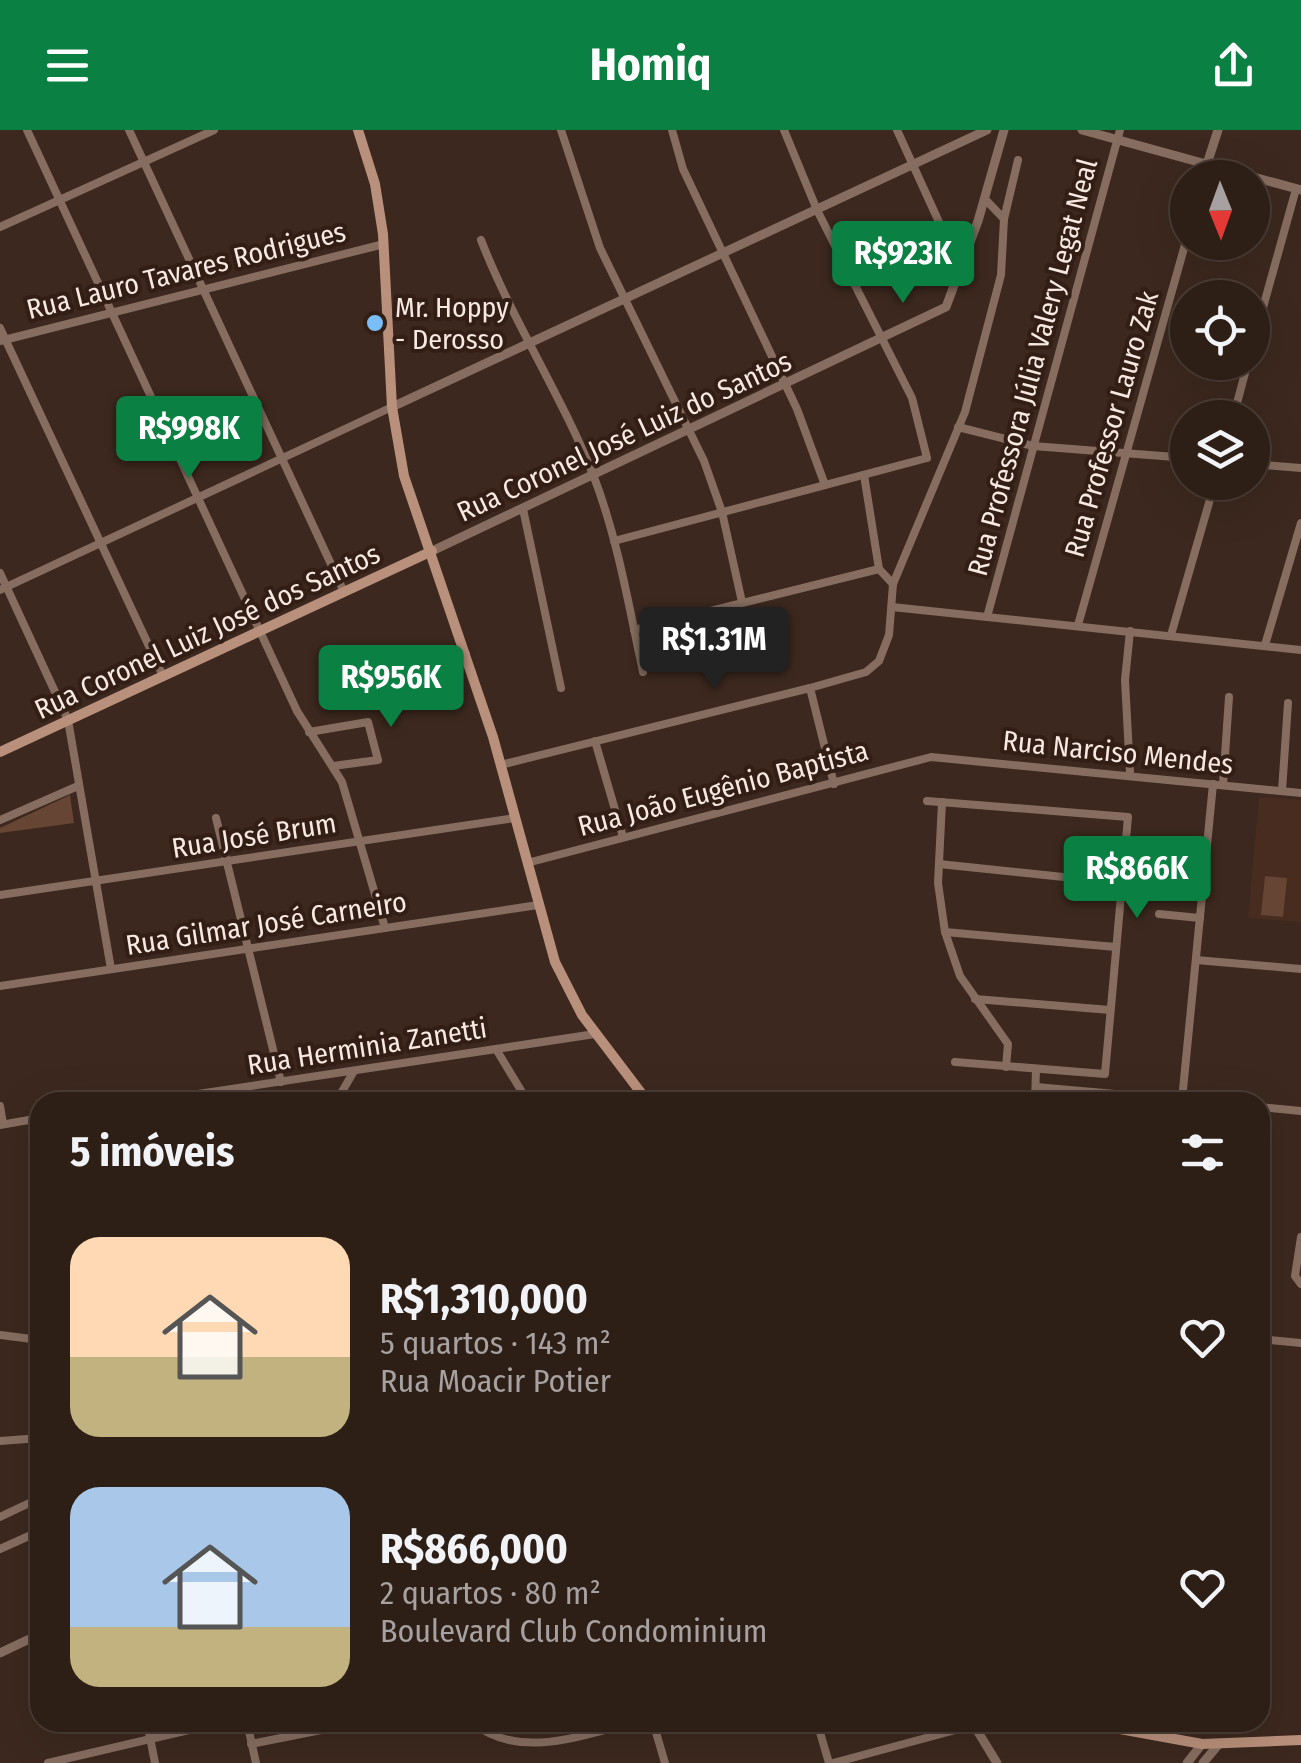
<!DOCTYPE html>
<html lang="pt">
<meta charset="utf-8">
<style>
:root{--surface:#2d1e16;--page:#392b23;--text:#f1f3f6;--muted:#a7a2a1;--line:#483c35;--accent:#0b8043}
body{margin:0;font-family:"Fira Sans Condensed",sans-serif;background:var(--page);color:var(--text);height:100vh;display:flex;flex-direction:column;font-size:38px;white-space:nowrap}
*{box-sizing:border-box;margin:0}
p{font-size:32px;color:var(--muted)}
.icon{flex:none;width:55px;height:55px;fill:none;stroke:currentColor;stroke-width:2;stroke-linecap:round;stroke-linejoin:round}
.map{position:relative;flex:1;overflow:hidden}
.drawer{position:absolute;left:30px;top:962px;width:1240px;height:640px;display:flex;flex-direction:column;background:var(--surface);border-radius:30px;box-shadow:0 10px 40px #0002,0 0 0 2px var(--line)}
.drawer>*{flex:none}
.needle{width:65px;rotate:179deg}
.fabs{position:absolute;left:1170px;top:30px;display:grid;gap:20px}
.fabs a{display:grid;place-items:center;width:100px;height:100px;border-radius:50%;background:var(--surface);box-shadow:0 10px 40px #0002,0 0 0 2px var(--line);font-size:50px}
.price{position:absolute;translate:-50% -85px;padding:0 22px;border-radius:10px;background:var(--accent);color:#fff;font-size:32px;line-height:65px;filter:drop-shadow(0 2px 5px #0008)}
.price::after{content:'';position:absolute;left:50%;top:60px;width:30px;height:22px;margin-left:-15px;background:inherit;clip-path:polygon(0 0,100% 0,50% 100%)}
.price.selected{background:#222;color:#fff}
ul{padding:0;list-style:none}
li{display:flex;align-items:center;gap:30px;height:250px;padding:0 40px}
li span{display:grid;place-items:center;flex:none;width:280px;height:200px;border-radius:30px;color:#555}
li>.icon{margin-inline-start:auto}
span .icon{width:120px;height:120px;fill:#fffc;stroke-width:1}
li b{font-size:42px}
h2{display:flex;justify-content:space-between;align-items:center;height:120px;padding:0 40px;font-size:42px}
header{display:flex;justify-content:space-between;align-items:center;height:130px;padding:0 40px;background:var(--accent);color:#fff;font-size:45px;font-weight:700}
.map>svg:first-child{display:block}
</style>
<header><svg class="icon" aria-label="menu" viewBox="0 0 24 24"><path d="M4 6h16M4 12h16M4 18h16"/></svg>Homiq<svg class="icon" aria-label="share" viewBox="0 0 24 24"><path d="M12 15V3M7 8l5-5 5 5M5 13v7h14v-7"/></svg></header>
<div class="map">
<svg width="1301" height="1633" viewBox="0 0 1301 1633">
<rect width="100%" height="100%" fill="#3c281e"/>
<!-- built -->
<path fill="#472c1f" d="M1259,667L1301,670V792L1248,788Z"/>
<!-- green -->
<g fill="#664534">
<path d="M70,665L74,693L0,703V698Z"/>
<path d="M1265,746L1287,748L1283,787L1261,785Z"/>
</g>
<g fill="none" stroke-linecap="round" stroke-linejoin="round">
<!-- minor -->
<g stroke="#866d60" stroke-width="8">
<path d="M27,0L297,581L342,652L385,798"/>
<path d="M129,0L344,462"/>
<path d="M561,0L600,118L704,331L722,382L742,472"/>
<path d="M672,0L683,39L797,279L825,355"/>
<path d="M897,0L960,138"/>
<path d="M1203,48L1207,34"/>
<path d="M985,69L1004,89"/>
<path d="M0,97L214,0"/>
<path d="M481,110C513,192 562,266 594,347C618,410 629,477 643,542"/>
<path d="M0,198L163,546"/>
<path d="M0,211L384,114"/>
<path d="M1252,217L1296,59"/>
<path d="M1233,288L1248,232"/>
<path d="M958,297L1033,316L1188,328"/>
<path d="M1252,334L1301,338"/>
<path d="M864,345L879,439L893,454"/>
<path d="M523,379L561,558"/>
<path d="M614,411L927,328L912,268L817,80L784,0"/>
<path d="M0,443L68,590L111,839"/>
<path d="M0,460L392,277"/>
<path d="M892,477L1301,520"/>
<path d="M987,487L1120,0"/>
<path d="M1078,495L1188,104"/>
<path d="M634,500L879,439"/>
<path d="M1130,501L1125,550L1130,643"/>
<path d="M1171,505L1215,352"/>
<path d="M1265,515L1301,393"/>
<path d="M346,544L466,524"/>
<path d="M810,558L834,654"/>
<path d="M309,602L368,592L378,630L333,636"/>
<path d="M595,611L623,707"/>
<path d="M500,635L810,558L866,542L879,531L889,505L893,454L965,282L1001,145L1004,89L1018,30"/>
<path d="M1223,655L1229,567"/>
<path d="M1282,661L1288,573"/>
<path d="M927,671L1128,687L1105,944L955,932"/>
<path d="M942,672L938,753L945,802L960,846L1008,914L1006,937"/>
<path d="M216,688L281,952"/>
<path d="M0,690L78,656"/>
<path d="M527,733L931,627L1301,663"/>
<path d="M939,734L1121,753"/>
<path d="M0,765L515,688"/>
<path d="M1159,784L1200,788"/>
<path d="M945,802L1116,817"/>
<path d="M1196,830L1301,839"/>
<path d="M0,856L538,775"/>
<path d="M975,869L1110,880"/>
<path d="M496,919L528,972"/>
<path d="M1036,957L1206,972"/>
<path d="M1182,970L1213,654"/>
<path d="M145,972L595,904"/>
<path d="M336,972L354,941"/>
<path d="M1035,972L1036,939"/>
<path d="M0,976L3,994"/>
<path d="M1260,977L1301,981"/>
<path d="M0,995L40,988"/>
<path d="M1301,1107L1295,1146L1301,1154"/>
<path d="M0,1205L40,1210"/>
<path d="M1260,1209L1301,1213"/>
<path d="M0,1311L40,1308"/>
<path d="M0,1387L40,1368"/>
<path d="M0,1419L40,1401"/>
<path d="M147,1592L155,1633"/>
<path d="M247,1592L256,1633"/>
<path d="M472,1592C518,1631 583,1605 634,1592"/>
<path d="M653,1592L665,1633"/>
<path d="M817,1592L829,1633"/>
<path d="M251,1614L321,1600"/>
<path d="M48,1633L223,1592"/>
<path d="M833,1633L985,1592"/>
</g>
<!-- tertiary -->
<g stroke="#866d60" stroke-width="9">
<path d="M1082,0L1301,60"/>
<path d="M1207,34L1218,0"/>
<path d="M392,277L987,0"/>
<path d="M432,421L946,177L978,91L1004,0"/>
<path d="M0,1523L40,1504"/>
<path d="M972,1592L997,1633"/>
<path d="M1187,1633L1202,1614"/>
<path d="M1203,1633L1218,1615"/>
</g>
<!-- secondary -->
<g stroke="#b9907b" stroke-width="10">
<path d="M358,0L375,54L383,104L392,277L404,346L493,607L555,832L582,885L648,972"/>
<path d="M0,622L432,421"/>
<path d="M1082,1592L1202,1614L1301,1610"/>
</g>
</g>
<!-- markers -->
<circle fill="#7abef8" stroke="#321e14" stroke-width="4" cx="375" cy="193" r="10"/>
<g text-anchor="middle" stroke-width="8" stroke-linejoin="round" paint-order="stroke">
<!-- street labels -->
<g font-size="28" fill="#f7e9e2" stroke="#321e14">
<text transform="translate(186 140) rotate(-14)" y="10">Rua Lauro Tavares Rodrigues</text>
<text transform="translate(1032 237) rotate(-75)" y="10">Rua Professora Júlia Valery Legat Neal</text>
<text transform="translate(1111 294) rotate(-74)" y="10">Rua Professor Lauro Zak</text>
<text transform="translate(624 306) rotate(-25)" y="10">Rua Coronel José Luiz do Santos</text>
<text transform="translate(207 501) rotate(-25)" y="10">Rua Coronel Luiz José dos Santos</text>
<text transform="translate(1118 622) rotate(6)" y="10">Rua Narciso Mendes</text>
<text transform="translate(723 658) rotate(-15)" y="10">Rua João Eugênio Baptista</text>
<text transform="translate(254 705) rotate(-9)" y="10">Rua José Brum</text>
<text transform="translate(266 793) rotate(-9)" y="10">Rua Gilmar José Carneiro</text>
<text transform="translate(367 916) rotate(-9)" y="10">Rua Herminia Zanetti</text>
</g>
<!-- poi labels -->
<g font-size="28" fill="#f7e9e2" stroke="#321e14" text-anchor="start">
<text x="395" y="187">Mr. Hoppy<tspan x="395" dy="32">- Derosso</tspan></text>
</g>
</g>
</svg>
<div class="fabs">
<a><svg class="needle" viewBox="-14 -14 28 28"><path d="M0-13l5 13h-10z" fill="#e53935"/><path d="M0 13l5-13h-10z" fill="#a7a2a1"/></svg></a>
<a><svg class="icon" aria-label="locate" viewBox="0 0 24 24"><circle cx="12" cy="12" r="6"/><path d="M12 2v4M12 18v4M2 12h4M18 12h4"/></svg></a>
<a><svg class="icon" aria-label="layers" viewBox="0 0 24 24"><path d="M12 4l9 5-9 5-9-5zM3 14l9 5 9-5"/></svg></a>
</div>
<b class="price" style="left:903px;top:176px">R$923K</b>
<b class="price" style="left:189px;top:351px">R$998K</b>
<b class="price selected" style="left:714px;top:562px">R$1.31M</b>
<b class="price" style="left:391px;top:600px">R$956K</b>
<b class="price" style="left:1137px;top:791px">R$866K</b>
<section class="drawer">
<h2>5 imóveis<svg class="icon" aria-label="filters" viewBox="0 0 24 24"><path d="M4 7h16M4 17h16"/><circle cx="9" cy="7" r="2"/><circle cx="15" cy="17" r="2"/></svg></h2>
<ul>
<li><span style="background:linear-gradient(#ffd9b3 60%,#c2b280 0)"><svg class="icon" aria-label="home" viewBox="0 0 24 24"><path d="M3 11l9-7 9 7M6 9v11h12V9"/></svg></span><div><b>R$1,310,000</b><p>5 quartos · 143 m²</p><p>Rua Moacir Potier</p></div><svg class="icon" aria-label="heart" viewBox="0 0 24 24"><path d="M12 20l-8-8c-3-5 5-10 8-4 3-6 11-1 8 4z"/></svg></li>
<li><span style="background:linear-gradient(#a9c7e8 70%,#c2b280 0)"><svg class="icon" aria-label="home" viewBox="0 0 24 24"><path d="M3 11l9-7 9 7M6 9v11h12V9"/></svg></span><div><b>R$866,000</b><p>2 quartos · 80 m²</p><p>Boulevard Club Condominium</p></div><svg class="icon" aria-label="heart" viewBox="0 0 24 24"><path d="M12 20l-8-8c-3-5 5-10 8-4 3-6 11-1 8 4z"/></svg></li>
</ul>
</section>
</div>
